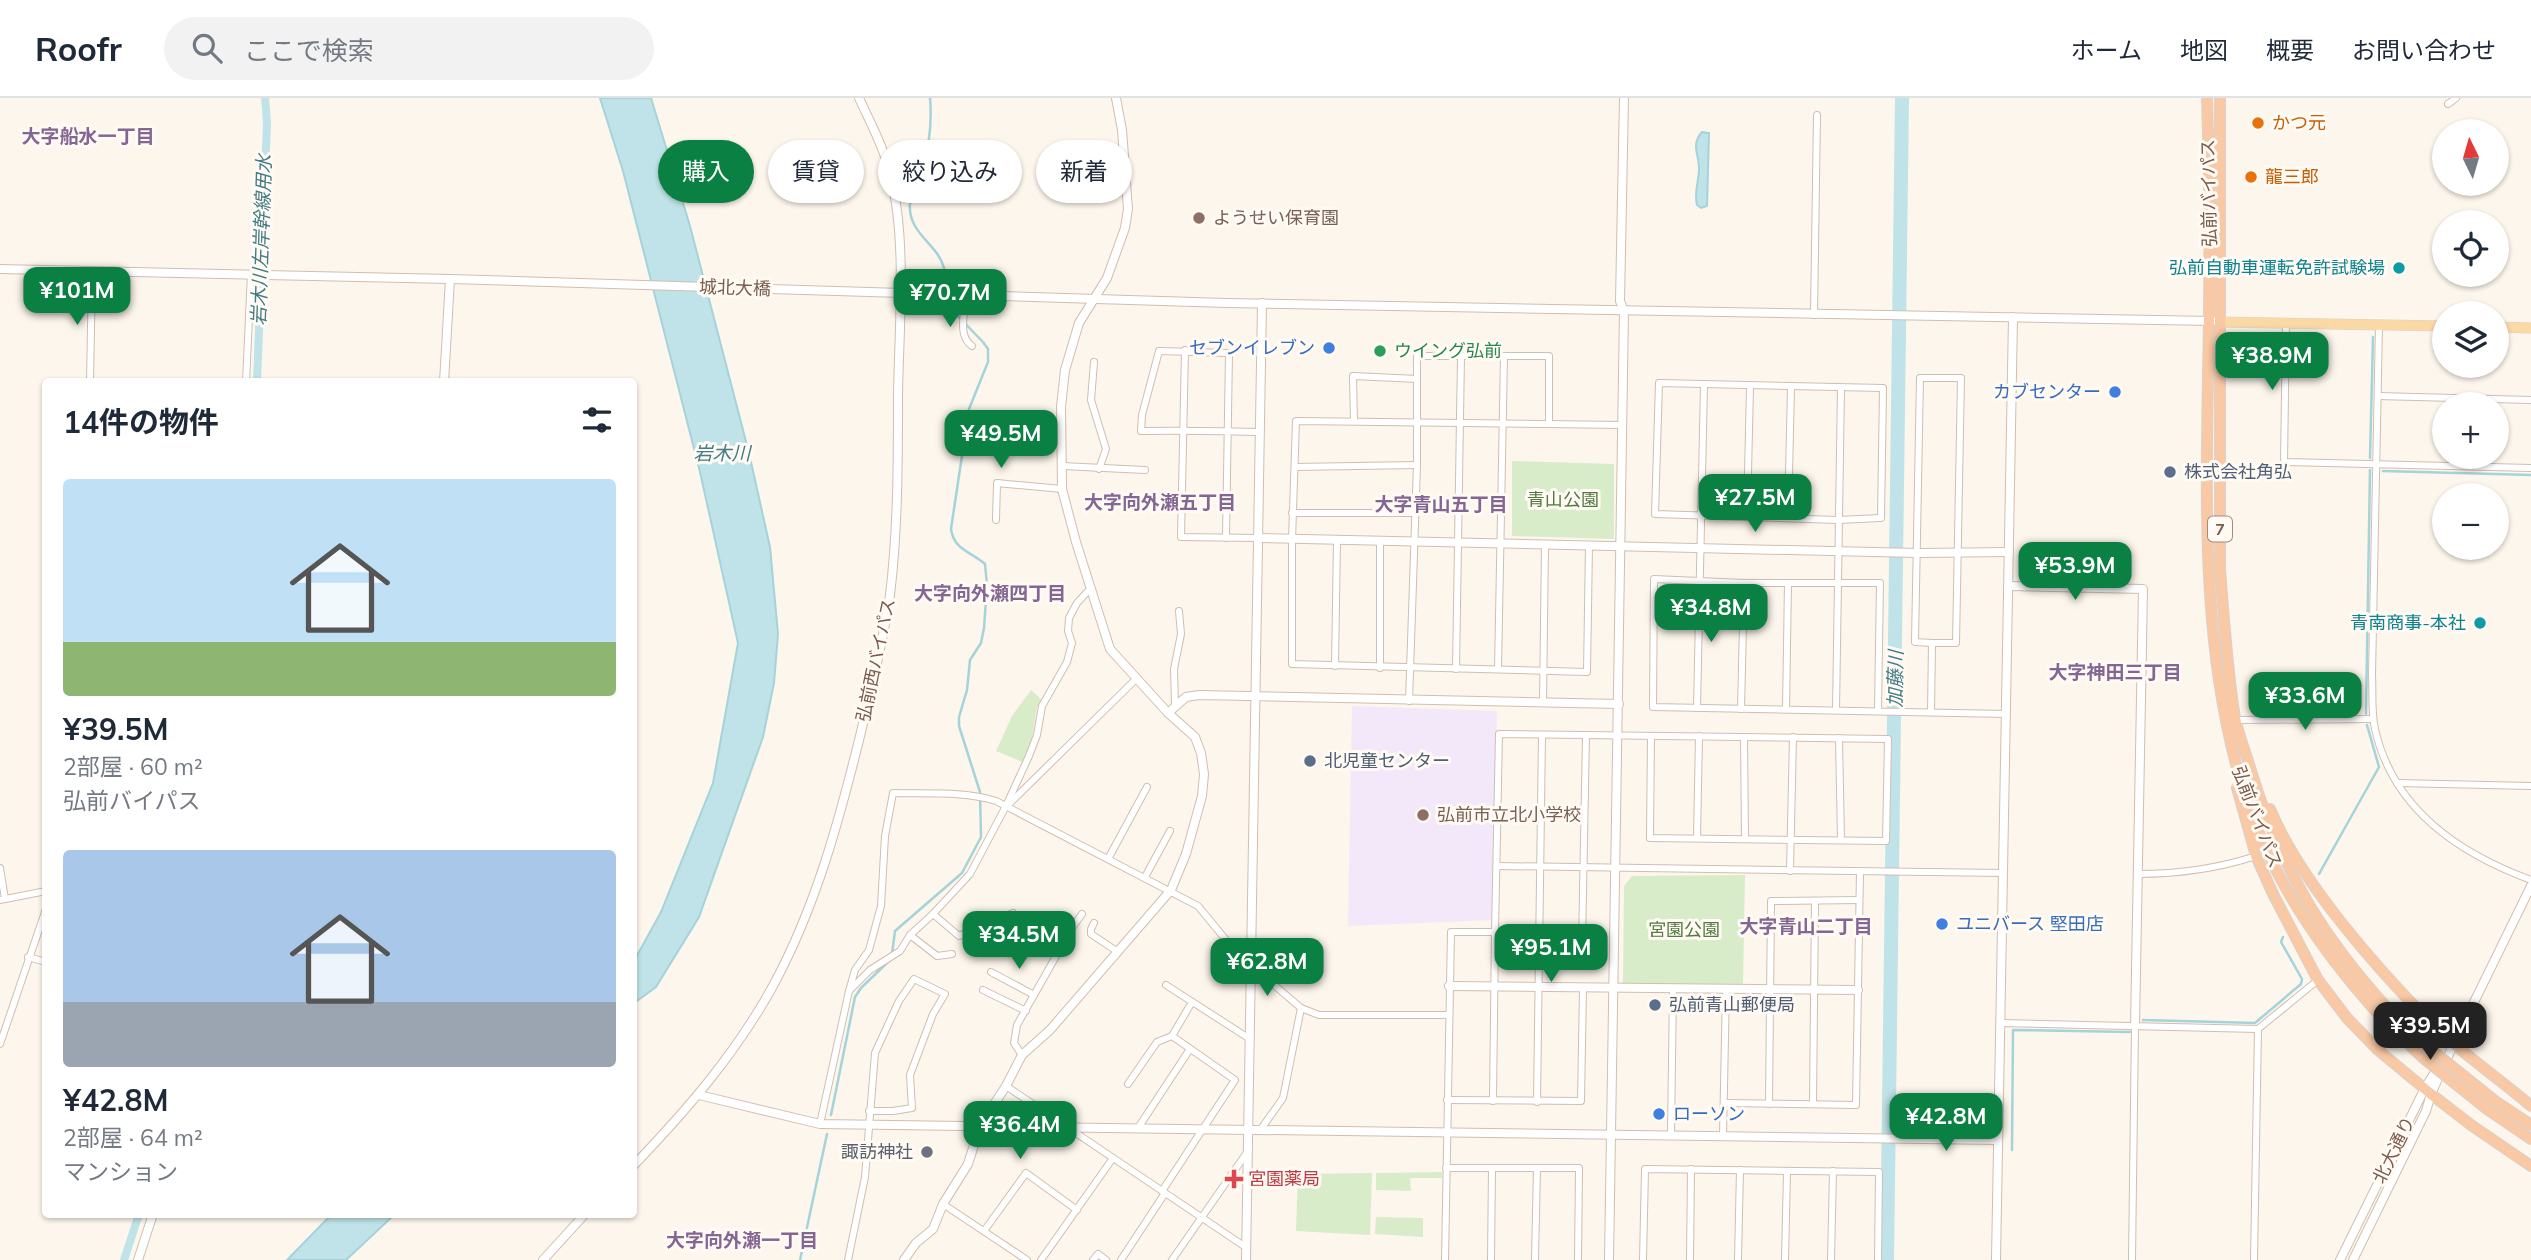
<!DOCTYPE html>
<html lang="ja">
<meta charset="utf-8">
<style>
:root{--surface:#fff;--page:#f2f2f3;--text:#1f2937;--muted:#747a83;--line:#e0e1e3;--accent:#0b8043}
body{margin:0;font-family:Mulish,"Noto Sans JP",sans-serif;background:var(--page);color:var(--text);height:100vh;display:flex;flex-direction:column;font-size:26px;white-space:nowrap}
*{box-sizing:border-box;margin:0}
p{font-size:23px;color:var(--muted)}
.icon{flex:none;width:38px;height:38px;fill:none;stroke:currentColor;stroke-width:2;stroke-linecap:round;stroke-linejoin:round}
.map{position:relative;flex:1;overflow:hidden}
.side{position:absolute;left:42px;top:280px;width:595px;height:840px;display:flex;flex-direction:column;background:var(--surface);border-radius:7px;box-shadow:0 2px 5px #0004}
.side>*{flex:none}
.hud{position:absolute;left:658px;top:42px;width:665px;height:63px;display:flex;gap:14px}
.needle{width:46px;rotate:355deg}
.tools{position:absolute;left:2432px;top:21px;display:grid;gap:14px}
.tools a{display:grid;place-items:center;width:77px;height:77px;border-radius:50%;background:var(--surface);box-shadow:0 2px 5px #0004;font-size:35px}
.price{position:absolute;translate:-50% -60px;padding:0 16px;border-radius:14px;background:var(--accent);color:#fff;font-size:23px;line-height:46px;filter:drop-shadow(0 2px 4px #0008)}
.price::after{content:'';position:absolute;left:50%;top:42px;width:21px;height:16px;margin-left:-10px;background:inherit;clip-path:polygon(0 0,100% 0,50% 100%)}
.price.current{background:#222;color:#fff}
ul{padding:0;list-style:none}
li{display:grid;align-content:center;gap:14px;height:371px;padding:0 21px}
li span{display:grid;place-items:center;height:217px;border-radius:7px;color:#555}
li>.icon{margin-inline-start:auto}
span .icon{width:126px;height:126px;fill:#fffc;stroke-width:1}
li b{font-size:30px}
h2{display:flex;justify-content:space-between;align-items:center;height:84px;padding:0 21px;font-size:30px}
.pill{padding:0 24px;border-radius:32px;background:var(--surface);box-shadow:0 2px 5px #0004;font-size:24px;line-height:63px}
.pill.current{background:var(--accent);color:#fff}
header{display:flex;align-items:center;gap:42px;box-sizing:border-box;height:98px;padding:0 35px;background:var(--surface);border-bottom:2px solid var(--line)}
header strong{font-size:33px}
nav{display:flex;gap:38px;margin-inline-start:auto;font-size:24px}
.search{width:490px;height:63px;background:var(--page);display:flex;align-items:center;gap:18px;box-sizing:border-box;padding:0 24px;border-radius:38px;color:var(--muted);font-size:26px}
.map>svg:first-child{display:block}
</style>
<header>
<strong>Roofr</strong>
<div class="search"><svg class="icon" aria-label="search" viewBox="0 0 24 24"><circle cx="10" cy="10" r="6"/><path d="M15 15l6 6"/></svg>ここで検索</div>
<nav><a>ホーム</a><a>地図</a><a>概要</a><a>お問い合わせ</a></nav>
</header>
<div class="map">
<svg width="2531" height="1162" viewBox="0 0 2531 1162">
<rect width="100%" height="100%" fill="#fdf6ec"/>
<!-- education -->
<path fill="#f3e8fa" d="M1352,608L1497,613L1494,822L1348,828Z"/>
<!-- green -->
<g fill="#d8ecc9">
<path d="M1512,363L1614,366V441L1512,438Z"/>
<path d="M1031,592L1042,602L1037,609L1031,646L1023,664L996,653L1012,618Z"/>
<path d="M1745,777L1743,886H1623L1624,788L1632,778Z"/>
<path d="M1442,1074V1080H1410L1411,1093L1376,1092V1075Z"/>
<path d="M1372,1075L1370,1137L1296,1133L1298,1076Z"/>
<path d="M1376,1119L1423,1120V1139L1375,1136Z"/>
</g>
<!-- water -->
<g fill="#bfe3e8" stroke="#a5d3da" stroke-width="2">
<path d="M600,0H651L690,128L749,355L770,449L778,536L774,585L763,639L699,819L656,889L634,905V863L661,814L713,685L738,545L700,374L623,73Z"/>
<path d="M1702,34L1709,35L1707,108L1701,110L1697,107C1694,94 1698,86 1699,73C1700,58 1690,47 1702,34Z"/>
<path d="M331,1117H394L346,1162H287Z"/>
</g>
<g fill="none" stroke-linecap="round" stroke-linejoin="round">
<!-- stream -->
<g stroke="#a5d3da" stroke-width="2.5">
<path d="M930,0C932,23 929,48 923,70C920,82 912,94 910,106C908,129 926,140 938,157C945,167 946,180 948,193"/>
<path d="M2370,360L2373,239"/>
<path d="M2383,373L2531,377"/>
<path d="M2366,616L2370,372"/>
<path d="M2319,776L2379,669L2367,627"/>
<path d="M892,856L895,833L962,775L981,739L980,694L959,628V619L967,592L970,562L981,545L984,530L987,487L985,466C970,453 954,452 951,431L969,311L988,264V251L983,244L951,211L949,199"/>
<path d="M2143,922L2255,925L2301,886L2302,881L2281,844L2283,839"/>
<path d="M831,1017L855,899L861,890L890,862"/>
<path d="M2012,1052L2013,932L2130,934"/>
<path d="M800,1162L827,1036"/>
</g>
<!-- canal -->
<g stroke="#bfe3e8" stroke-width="8">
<path d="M257,284L267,24L265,0"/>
<path d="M124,1162L139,1116"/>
</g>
<!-- river -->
<path stroke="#bfe3e8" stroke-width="14" d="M1887,1162L1902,0"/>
<defs>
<g id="minor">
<path d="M2448,6L2456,0"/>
<path d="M966,197C965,214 957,238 972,248"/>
<path d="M1814,217L1817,17"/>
<path d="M2286,225L2284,364L2531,370"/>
<path d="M2379,227L2372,577C2373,595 2371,613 2375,631C2393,711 2458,755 2531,782"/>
<path d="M1185,252L1181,439L1258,440"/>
<path d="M1094,264L1091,302L1106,351L1099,371"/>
<path d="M90,284L92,173"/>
<path d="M246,284L251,175"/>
<path d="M1659,285L1883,290L1881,420L1838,422L1655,416Z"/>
<path d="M2378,298L2531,302"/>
<path d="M1354,323L1353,278L1417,281"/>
<path d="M1062,368L1145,372"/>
<path d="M1295,369L1417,367"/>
<path d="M1292,415H1415"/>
<path d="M1747,419L1750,289"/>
<path d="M1788,420L1791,289"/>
<path d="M996,422L997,385L1062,391"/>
<path d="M1226,440L1229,255L1159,253L1142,317L1141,333C1181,332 1220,333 1260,334"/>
<path d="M1589,447L1587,574L1292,566V442L1296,323L1623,327"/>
<path d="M1335,568L1337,442"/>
<path d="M1380,570V442"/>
<path d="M1456,571L1461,258"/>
<path d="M1498,571L1504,259"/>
<path d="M1409,603L1417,367V258H1549V326"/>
<path d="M1543,604L1545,446"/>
<path d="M1175,607L1174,571L1181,536L1179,513"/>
<path d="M1697,610L1704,287"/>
<path d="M1741,611L1744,485"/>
<path d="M1786,611L1788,485"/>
<path d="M1836,612L1841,290"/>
<path d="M1878,613L1880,485H1744L1654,481L1653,609L2006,616"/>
<path d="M1931,614L1932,545H1956L1961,280H1920L1915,544L1932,545"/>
<path d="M2236,622L2373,621"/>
<path d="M1744,639L1745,741"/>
<path d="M1839,640L1841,742"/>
<path d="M2397,685L2531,688"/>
<path d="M1010,705L1136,581"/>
<path d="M1697,740L1699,638"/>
<path d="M1108,761L1147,689"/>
<path d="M1497,768L2003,775"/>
<path d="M0,770L5,801"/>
<path d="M1790,773L1793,639"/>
<path d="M2138,776C2180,776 2216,771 2256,758"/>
<path d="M1145,779L1170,733"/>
<path d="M0,802L46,793"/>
<path d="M933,816L959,838L1013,815"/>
<path d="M1094,825L1091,831V836L1118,854"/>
<path d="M910,837L937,858L952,856"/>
<path d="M1539,847H1582L1586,637"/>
<path d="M28,859L46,864"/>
<path d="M991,874L1034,897"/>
<path d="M1166,887L1250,941"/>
<path d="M983,892L1026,913"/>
<path d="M849,893L855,872L869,852L881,808L885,738L893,695C927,696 964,693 996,703L1198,808L1236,854L1252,868L1301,910L1319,917H1448"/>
<path d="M2000,925L2258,931L2318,882"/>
<path d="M1172,938L1192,904"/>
<path d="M0,946L46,811"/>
<path d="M1022,957L1014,945L1017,927L1072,830L1082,816"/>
<path d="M1128,986L1157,944L1172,938L1235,982L1162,1093"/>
<path d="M1006,988L1247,1150"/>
<path d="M1447,1002L1581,1003L1583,890"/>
<path d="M1493,1003L1495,834"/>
<path d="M1537,1004L1542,637"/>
<path d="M1724,1005L1856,1007L1860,774"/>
<path d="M1769,1006L1771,803L1859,802"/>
<path d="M1813,1006L1815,803"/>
<path d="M820,1026L849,893L870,872L900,853L910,837L933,816L970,776L1006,708L1029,658L1037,637L1042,608L1067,564L1072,545L1068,533L1069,520L1077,505L1091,490"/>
<path d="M1138,1030L1190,951"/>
<path d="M1261,1031L1283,1000L1301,910"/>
<path d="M1671,1037L1673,890"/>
<path d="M1723,1038L1726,890"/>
<path d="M1446,1070H1579L1578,1162"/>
<path d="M943,1106L1027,1162"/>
<path d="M984,1133L1026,1075L1077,1112"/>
<path d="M848,1162L865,1079L875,955L899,903L914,881L945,896L933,916L910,977L912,1010L893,1013H869"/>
<path d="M1041,1162L1113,1060"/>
<path d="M1093,1162L1098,1156L1106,1162"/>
<path d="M1121,1162L1165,1095"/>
<path d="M1172,1162L1248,1053"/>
<path d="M1445,1162L1451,834H1495L1499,636L1888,641L1886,743L1650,740L1651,638"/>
<path d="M1491,1162L1492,1070"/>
<path d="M1535,1162L1537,1070"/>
<path d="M1643,1162L1645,1071L1879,1074L1878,1162"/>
<path d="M1690,1162L1691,1071"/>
<path d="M1738,1162L1740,1072"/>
<path d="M1785,1162L1787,1073"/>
<path d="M1831,1162L1833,1073"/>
<path d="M2132,1162L2135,928"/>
<path d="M2254,1162L2258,931"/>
</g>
<g id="tertiary">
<path d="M0,171L450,181L1226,205L2212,223"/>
<path d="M444,284L450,181"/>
<path d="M1258,440L1917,455L2009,454"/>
<path d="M2008,488L2143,491L2135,928"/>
<path d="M1168,615L1186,599L1199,597L1619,606"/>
<path d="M1449,888L1858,892"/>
<path d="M699,997L820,1026L1998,1042"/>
<path d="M634,1067C687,1012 737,954 774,886C816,808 839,723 860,638C871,591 883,545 890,497C898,431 898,363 898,297C899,229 907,146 891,79C885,52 871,26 859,0"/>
<path d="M138,1162L153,1116"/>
<path d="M543,1162L585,1116"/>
<path d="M904,1162L916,1145L933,1131L943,1106L968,1066L980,1028L1006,988L1022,957L1050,932L1171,792L1186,756L1202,698L1204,676L1201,655L1195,639L1168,615L1110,551L1076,444L1062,391L1061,309L1065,272L1079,225L1107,180L1125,130L1128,111L1122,32L1116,0"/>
<path d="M1246,1162L1262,205"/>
<path d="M1609,1162L1624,213L1620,203L1624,0"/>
<path d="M1996,1162L2013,219"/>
<path d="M2340,1162L2425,990L2439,968"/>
<path d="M2353,1162L2426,1013L2431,996L2454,945L2531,788"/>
</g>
<g id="primary">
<path d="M2221,224L2445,228"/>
<path d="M2497,229L2531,230"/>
</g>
<g id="trunk">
<path d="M2207,0C2210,92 2210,184 2208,276C2206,414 2202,557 2243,691C2270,779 2321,853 2382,920"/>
<path d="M2220,0V471C2224,521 2227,571 2235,620C2239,639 2247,658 2252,676C2281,771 2323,840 2390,913"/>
<path d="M2237,690L2256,758L2273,796L2318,882L2347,920L2378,952L2431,996L2471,1027L2531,1068"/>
<path d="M2270,711C2301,785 2378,872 2435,929C2464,957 2500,981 2531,1008"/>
<path d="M2495,1003L2531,1027"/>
<path d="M2487,1011L2531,1041"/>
</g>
</defs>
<!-- minor casing -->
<use href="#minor" stroke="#d1beb0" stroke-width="8"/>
<!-- tertiary casing -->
<use href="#tertiary" stroke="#d1beb0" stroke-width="10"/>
<!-- primary casing -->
<use href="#primary" stroke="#dad1cd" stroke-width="11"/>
<!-- trunk casing -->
<use href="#trunk" stroke="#dad1cd" stroke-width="12"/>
<!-- minor -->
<use href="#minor" stroke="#fff" stroke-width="6"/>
<!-- tertiary -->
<use href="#tertiary" stroke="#fff" stroke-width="8"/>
<!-- primary -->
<use href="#primary" stroke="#fbd9a5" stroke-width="10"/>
<!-- trunk -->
<use href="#trunk" stroke="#f9c8a4" stroke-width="10"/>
<defs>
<g id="trunk-bridge">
<path d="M2390,913L2429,950L2495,1003"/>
<path d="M2382,920L2422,959L2487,1011"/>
</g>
</defs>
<!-- trunk-bridge casing -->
<use href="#trunk-bridge" stroke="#dad1cd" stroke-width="12" stroke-linecap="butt"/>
<!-- trunk-bridge -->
<use href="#trunk-bridge" stroke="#f9c8a4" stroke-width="10"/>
</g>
<!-- markers -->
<g fill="#e8710a" stroke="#fffaf3" stroke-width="2.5">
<circle cx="2258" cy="25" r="7"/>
<circle cx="2251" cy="79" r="7"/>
</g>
<g fill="#8d6e63" stroke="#fffaf3" stroke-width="2.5">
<circle cx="1199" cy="120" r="7"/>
<circle cx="1423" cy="717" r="7"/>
</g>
<g fill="#0f9aa8" stroke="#fffaf3" stroke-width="2.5">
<circle cx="2399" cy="170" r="7"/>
<circle cx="2480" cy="525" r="7"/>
</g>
<g fill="#3f7fe0" stroke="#fffaf3" stroke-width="2.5">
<circle cx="1329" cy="250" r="7"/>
<circle cx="2115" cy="294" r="7"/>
<circle cx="1942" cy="826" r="7"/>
<circle cx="1659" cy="1016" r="7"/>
</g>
<circle fill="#2e9e5b" stroke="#fffaf3" stroke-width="2.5" cx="1380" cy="253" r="7"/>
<g fill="#5c6f8a" stroke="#fffaf3" stroke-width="2.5">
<circle cx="2170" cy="374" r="7"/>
<circle cx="1310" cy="663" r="7"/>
<circle cx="1655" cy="907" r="7"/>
</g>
<circle fill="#6b7280" stroke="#fffaf3" stroke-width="2.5" cx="927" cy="1054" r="7"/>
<path fill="#e0444e" stroke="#fffaf3" stroke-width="2.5" d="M1230.5 1070.5h7v7h7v7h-7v7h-7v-7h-7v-7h7z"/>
<g text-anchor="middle" stroke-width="6" stroke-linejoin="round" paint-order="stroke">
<!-- shield labels -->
<rect fill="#fffaf3" stroke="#a28b7f" stroke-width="2" x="2208" y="418.5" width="24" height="25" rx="5"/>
<g font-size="16" font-weight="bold" fill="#7a5c4d">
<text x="2220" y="437">7</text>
</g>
<!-- food labels -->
<g font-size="18" fill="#c56008" stroke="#fffaf3" text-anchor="start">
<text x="2272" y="31">かつ元</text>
<text x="2265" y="85">龍三郎</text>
</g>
<!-- street labels -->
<g font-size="18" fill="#7a5c4d" stroke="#fffaf3">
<text transform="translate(2209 95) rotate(-91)" y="6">弘前バイパス</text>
<text transform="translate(735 190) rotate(2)" y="6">城北大橋</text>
<text transform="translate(876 562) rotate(-78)" y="6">弘前西バイパス</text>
<text transform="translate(2257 719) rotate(69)" y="6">弘前バイパス</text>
<text transform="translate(2394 1052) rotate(-64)" y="6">北大通り</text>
</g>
<!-- education labels -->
<g font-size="18" fill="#785e54" stroke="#fffaf3" text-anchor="start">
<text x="1213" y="126">ようせい保育園</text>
<text x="1437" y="723">弘前市立北小学校</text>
</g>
<!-- culture labels -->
<g font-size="18" fill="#0d838f" stroke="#fffaf3" text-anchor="end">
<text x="2385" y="176">弘前自動車運転免許試験場</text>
<text x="2466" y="531">青南商事-本社</text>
</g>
<!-- shop labels -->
<g font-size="18" fill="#366cbe" stroke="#fffaf3" text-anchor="end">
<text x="1315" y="256">セブンイレブン</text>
<text x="2101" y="300">カブセンター</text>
<text x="1956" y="832" text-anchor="start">ユニバース 堅田店</text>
<text x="1673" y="1022" text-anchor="start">ローソン</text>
</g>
<!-- leisure labels -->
<g font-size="18" fill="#27864d" stroke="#fffaf3" text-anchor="start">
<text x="1394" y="259">ウイング弘前</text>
</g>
<!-- service labels -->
<g font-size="18" fill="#4e5e75" stroke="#fffaf3" text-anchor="start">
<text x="2184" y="380">株式会社角弘</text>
<text x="1324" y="669">北児童センター</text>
<text x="1669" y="913">弘前青山郵便局</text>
</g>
<!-- park labels -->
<g font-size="18" fill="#537a41" stroke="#fffaf3">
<text x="1563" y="408">青山公園</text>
<text x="1684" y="838">宮園公園</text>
</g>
<!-- worship labels -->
<g font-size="18" fill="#5b616d" stroke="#fffaf3" text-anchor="end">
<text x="913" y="1060">諏訪神社</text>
</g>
<!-- health labels -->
<g font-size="18" fill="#be3a42" stroke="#fffaf3" text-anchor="start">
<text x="1248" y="1087">宮園薬局</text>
</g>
<!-- neighbourhood labels -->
<g font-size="19" font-weight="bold" fill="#846695" stroke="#fffaf3">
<text x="88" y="45">大字船水一丁目</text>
<text x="1160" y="411">大字向外瀬五丁目</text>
<text x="1441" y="413">大字青山五丁目</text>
<text x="990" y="502">大字向外瀬四丁目</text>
<text x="2115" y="581">大字神田三丁目</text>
<text x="1806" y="835">大字青山二丁目</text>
<text x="742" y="1149">大字向外瀬一丁目</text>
</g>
<!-- water labels -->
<g font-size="19" font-style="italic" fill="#437c86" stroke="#fffaf3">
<text transform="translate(261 142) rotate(-88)" y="7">岩木川左岸幹線用水</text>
<text x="722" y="362">岩木川</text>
<text transform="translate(1895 581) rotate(-89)" y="7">加藤川</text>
</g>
</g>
</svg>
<div class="tools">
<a><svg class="needle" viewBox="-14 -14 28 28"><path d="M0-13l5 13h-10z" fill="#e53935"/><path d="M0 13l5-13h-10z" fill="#747a83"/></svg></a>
<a><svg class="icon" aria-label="locate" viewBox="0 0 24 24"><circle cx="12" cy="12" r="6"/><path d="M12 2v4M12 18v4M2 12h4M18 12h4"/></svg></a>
<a><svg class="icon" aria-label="layers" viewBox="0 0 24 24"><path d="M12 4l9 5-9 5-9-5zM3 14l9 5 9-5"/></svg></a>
<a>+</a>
<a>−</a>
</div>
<b class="price" style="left:77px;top:229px">¥101M</b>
<b class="price" style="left:950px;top:231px">¥70.7M</b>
<b class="price" style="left:2272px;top:294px">¥38.9M</b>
<b class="price" style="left:1001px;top:372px">¥49.5M</b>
<b class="price" style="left:1755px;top:436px">¥27.5M</b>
<b class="price" style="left:2075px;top:504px">¥53.9M</b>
<b class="price" style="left:1711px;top:546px">¥34.8M</b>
<b class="price" style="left:2305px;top:634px">¥33.6M</b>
<b class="price" style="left:1019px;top:873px">¥34.5M</b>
<b class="price" style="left:1551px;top:886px">¥95.1M</b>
<b class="price" style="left:1267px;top:900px">¥62.8M</b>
<b class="price current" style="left:2430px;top:964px">¥39.5M</b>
<b class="price" style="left:1946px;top:1055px">¥42.8M</b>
<b class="price" style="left:1020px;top:1063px">¥36.4M</b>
<div class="hud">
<a class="pill current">購入</a>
<a class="pill">賃貸</a>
<a class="pill">絞り込み</a>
<a class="pill">新着</a>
</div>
<section class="side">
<h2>14件の物件<svg class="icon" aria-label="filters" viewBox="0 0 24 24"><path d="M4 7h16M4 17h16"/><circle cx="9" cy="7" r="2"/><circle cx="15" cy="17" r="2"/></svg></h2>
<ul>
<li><span style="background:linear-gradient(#bfe0f5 75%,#8fb573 0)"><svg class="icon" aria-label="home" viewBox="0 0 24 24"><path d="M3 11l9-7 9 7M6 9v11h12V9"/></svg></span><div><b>¥39.5M</b><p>2部屋 · 60 m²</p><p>弘前バイパス</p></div></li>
<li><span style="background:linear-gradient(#a9c7e8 70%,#9aa5b1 0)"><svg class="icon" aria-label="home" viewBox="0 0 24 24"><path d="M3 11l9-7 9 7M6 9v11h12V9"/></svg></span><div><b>¥42.8M</b><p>2部屋 · 64 m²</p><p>マンション</p></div></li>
</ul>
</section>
</div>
